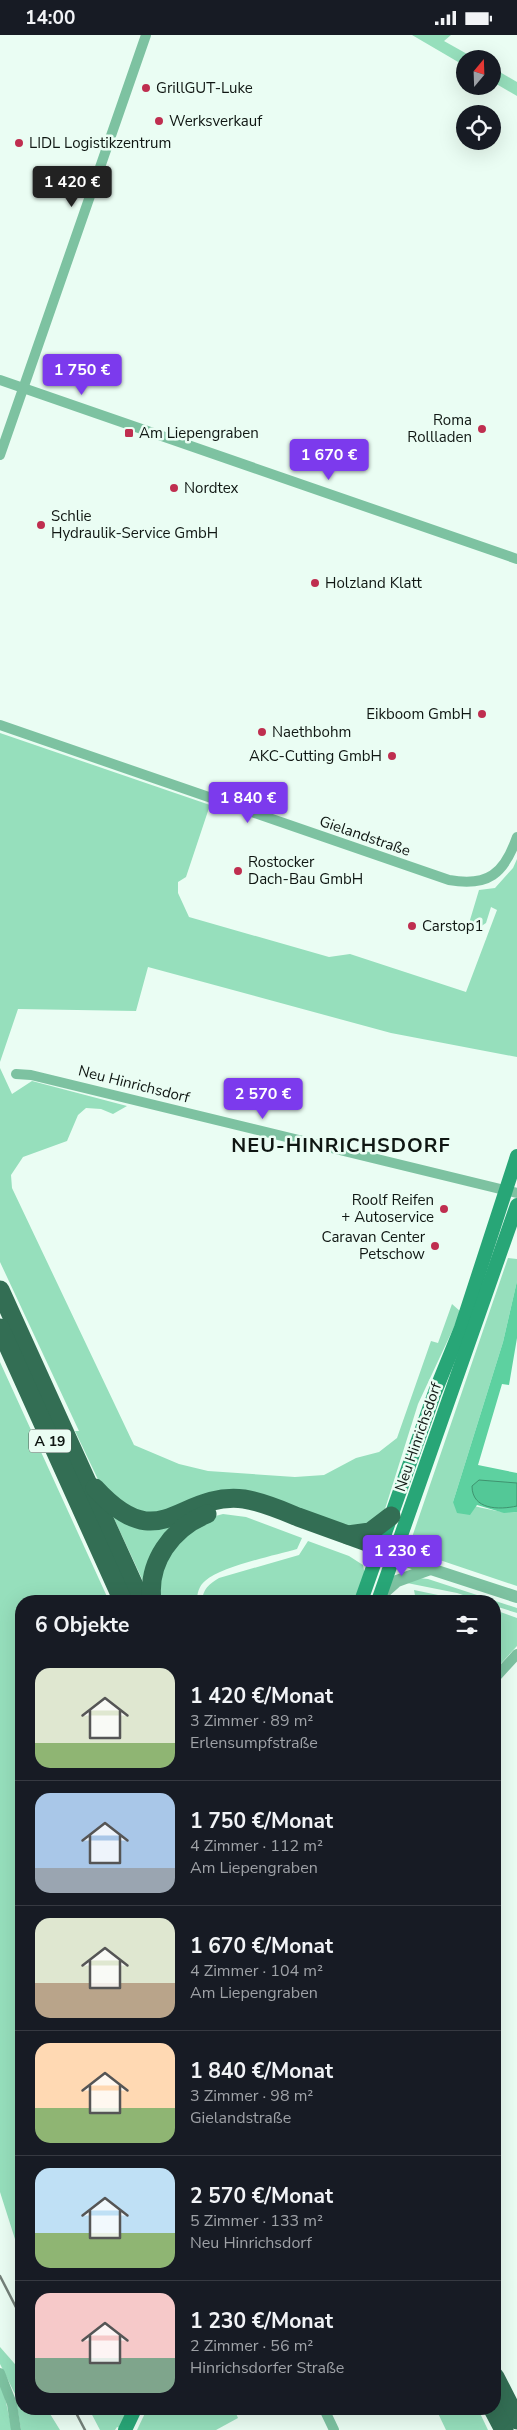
<!DOCTYPE html>
<html lang="de">
<meta charset="utf-8">
<style>
:root{--surface:#171b24;--page:#242831;--text:#f1f3f6;--muted:#9ea1a6;--line:#363941;--accent:#7c3aed}
body{margin:0;font-family:"Nunito Sans",sans-serif;background:var(--page);color:var(--text);height:100vh;display:flex;flex-direction:column;font-size:19px;white-space:nowrap}
*{box-sizing:border-box;margin:0}
p{font-size:16px;color:var(--muted)}
.icon{flex:none;width:28px;height:28px;fill:none;stroke:currentColor;stroke-width:2;stroke-linecap:round;stroke-linejoin:round}
.map{position:relative;flex:1;overflow:hidden}
.drawer{position:absolute;left:15px;top:1560px;width:486px;height:820px;display:flex;flex-direction:column;background:var(--surface);border-radius:20px;box-shadow:0 5px 20px #0002}
.drawer>*{flex:none}
.needle{width:32px;rotate:19deg}
.tools{position:absolute;left:456px;top:15px;display:grid;gap:10px}
.tools a{display:grid;place-items:center;width:45px;height:45px;border-radius:50%;background:var(--surface);box-shadow:0 5px 20px #0002;font-size:25px}
.price{position:absolute;translate:-50% -42px;padding:0 11px;border-radius:5px;background:var(--accent);color:#fff;font-size:16px;line-height:32px;filter:drop-shadow(0 1px 2px #0008)}
.price::after{content:'';position:absolute;left:50%;top:30px;width:15px;height:11px;margin-left:-8px;background:inherit;clip-path:polygon(0 0,100% 0,50% 100%)}
.price.selected{background:#222;color:#fff}
ul{padding:0;list-style:none}
li{display:flex;align-items:center;gap:15px;height:125px;padding:0 20px}
li+li{border-top:1px solid var(--line)}
li span{display:grid;place-items:center;flex:none;width:140px;height:100px;border-radius:15px;color:#555}
li>.icon{margin-inline-start:auto}
span .icon{width:60px;height:60px;fill:#fffc;stroke-width:1}
li b{font-size:21px}
h2{display:flex;justify-content:space-between;align-items:center;height:60px;padding:0 20px;font-size:21px}
.status{display:flex;justify-content:space-between;align-items:center;height:35px;padding:0 25px;background:var(--surface);direction:ltr}
.status svg{height:14px;fill:currentColor}
.map>svg:first-child{display:block}
</style>
<div class="status"><b>14:00</b><svg viewBox="0 0 49 12"><path d="M0 12V9h3v3zM5 12V6h3v6zM10 12V3h3v9zM15 12V0h3v12zM26 1h20v11H26zM47 4h2v5h-2z"/></svg></div>
<div class="map">
<svg width="517" height="2395" viewBox="0 0 517 2395">
<rect width="100%" height="100%" fill="#eafdf3"/>
<!-- green -->
<g fill="#96dfbc">
<path d="M412,0H451L444,6L476,24H465V31Z"/>
<path d="M493,33L517,47V61L493,47Z"/>
<path d="M0,698L210,770L186,842L178,847V858L189,882L329,922L350,919L466,957L497,875L491,872L486,888L474,896L470,885L479,855L495,853L513,833L517,824V1022L391,998L148,932L136,976L18,974L0,1027Z"/>
<path d="M0,1033L12,1059L32,1046L127,1071L113,1079L101,1074L86,1073L78,1080L67,1106L23,1122L11,1140L12,1153L134,1410L179,1429L208,1436L295,1442L324,1440L356,1423L379,1417L397,1403L431,1306L438,1308L452,1269L461,1277L418,1369L385,1474L376,1484L355,1493L264,1463L142,1481L102,1453L75,1396H79L0,1227Z"/>
<path d="M508,1223L517,1224V1246L503,1307L453,1467C474,1469 496,1479 517,1477V1551L416,1517L410,1508Z"/>
<path d="M0,1327L109,1566H21V2223L0,2157Z"/>
<path d="M238,1468L265,1472L371,1514C361,1514 348,1507 339,1503C290,1486 241,1455 190,1484C163,1499 152,1527 148,1557L111,1477L140,1489L155,1490L172,1487L214,1471Z"/>
<path d="M223,1479L246,1482L302,1503L297,1514C273,1521 222,1531 205,1546C199,1551 197,1558 197,1566H157L167,1515L208,1483Z"/>
<path d="M308,1506L349,1521L363,1530L365,1541L356,1566H202C203,1554 209,1549 219,1543L299,1520Z"/>
<path d="M418,1543L428,1544L517,1573V1578L495,1571V1566H481L457,1558L407,1548Z"/>
<path d="M414,1555L467,1566H416Z"/>
<path d="M495,1575L517,1583V1611L495,1635Z"/>
<path d="M0,2312L21,2336V2374H47L60,2395H21L15,2359L0,2329Z"/>
<path d="M0,2350L4,2358L12,2395H0Z"/>
<path d="M89,2374H129L121,2393L117,2392L115,2395H100Z"/>
<path d="M147,2374H234L238,2383L216,2395H137Z"/>
<path d="M436,2374H478L488,2395H446Z"/>
</g>
<!-- forest -->
<path fill="#5dd1a0" d="M517,1246V1303L509,1350L502,1349L478,1430L517,1438V1477L504,1478L477,1470L470,1480L457,1478L453,1467L503,1307Z"/>
<!-- water -->
<path fill="#53c897" stroke="#3f936f" d="M479,1445L517,1448V1471C499,1475 472,1475 472,1451Z"/>
<g fill="none" stroke-linecap="round" stroke-linejoin="round">
<!-- minor -->
<g stroke="#7dc2a1" stroke-width="10">
<path d="M0,345L517,524"/>
<path d="M0,420L146,0"/>
<path d="M0,690L449,845C488,852 504,839 517,802"/>
<path d="M16,1039L31,1040L517,1158"/>
<path d="M495,1643L517,1619"/>
<path d="M0,2338L12,2369L16,2395"/>
<path d="M324,2374L334,2395"/>
</g>
<!-- tertiary -->
<g stroke="#7dc2a1" stroke-width="12">
<path d="M394,1522L517,1562"/>
<path d="M379,1562L397,1546L430,1534"/>
</g>
<!-- secondary -->
<g stroke="#28a677" stroke-width="14">
<path d="M361,1566L435,1357L461,1293L517,1121"/>
<path d="M378,1566L517,1170"/>
<path d="M125,2395L135,2374"/>
</g>
<!-- motorway -->
<g stroke="#336e54" stroke-width="19">
<path d="M0,1255L141,1566"/>
<path d="M0,1293L123,1566"/>
<path d="M95,1453C161,1525 178,1456 244,1464C263,1467 281,1475 298,1482C326,1492 353,1502 381,1512"/>
<path d="M348,1500L370,1497L391,1481"/>
<path d="M152,1566C147,1527 172,1493 207,1479"/>
<path d="M495,2342L517,2385"/>
<path d="M493,2374L504,2395"/>
</g>
<!-- rail -->
<g stroke="#738079" stroke-width="2.5">
<path d="M0,2241L21,2282"/>
<path d="M74,2374L85,2395"/>
</g>
</g>
<!-- markers -->
<g fill="#bf2e4f" stroke="#eafdf3" stroke-width="2">
<circle cx="146" cy="53" r="5"/>
<circle cx="159" cy="86" r="5"/>
<circle cx="19" cy="108" r="5"/>
<circle cx="482" cy="394" r="5"/>
<rect x="124" y="393" width="10" height="10" rx="2.5"/>
<circle cx="174" cy="453" r="5"/>
<circle cx="41" cy="490" r="5"/>
<circle cx="315" cy="548" r="5"/>
<circle cx="482" cy="679" r="5"/>
<circle cx="262" cy="697" r="5"/>
<circle cx="392" cy="721" r="5"/>
<circle cx="238" cy="836" r="5"/>
<circle cx="412" cy="891" r="5"/>
<circle cx="444" cy="1174" r="5"/>
<circle cx="435" cy="1211" r="5"/>
</g>
<g text-anchor="middle" stroke-width="5" stroke-linejoin="round" paint-order="stroke">
<!-- shield labels -->
<rect fill="#eafdf3" stroke="#515b56" stroke-width="1" x="29" y="1394.5" width="42" height="23" rx="4"/>
<g font-size="14" font-weight="bold" fill="#0f1612">
<text x="50" y="1411">A 19</text>
</g>
<!-- poi labels -->
<g font-size="15" fill="#0f1612" stroke="#eafdf3" text-anchor="start">
<text x="156" y="58">GrillGUT-Luke</text>
<text x="169" y="91">Werksverkauf</text>
<text x="29" y="113">LIDL Logistikzentrum</text>
<text x="472" y="390" text-anchor="end">Roma<tspan x="472" dy="17">Rollladen</tspan></text>
<text x="139" y="403">Am Liepengraben</text>
<text x="184" y="458">Nordtex</text>
<text x="51" y="486">Schlie<tspan x="51" dy="17">Hydraulik-Service GmbH</tspan></text>
<text x="325" y="553">Holzland Klatt</text>
<text x="472" y="684" text-anchor="end">Eikboom GmbH</text>
<text x="272" y="702">Naethbohm</text>
<text x="382" y="726" text-anchor="end">AKC-Cutting GmbH</text>
<text x="248" y="832">Rostocker<tspan x="248" dy="17">Dach-Bau GmbH</tspan></text>
<text x="422" y="896">Carstop1</text>
<text x="434" y="1170" text-anchor="end">Roolf Reifen<tspan x="434" dy="17">+ Autoservice</tspan></text>
<text x="425" y="1207" text-anchor="end">Caravan Center<tspan x="425" dy="17">Petschow</tspan></text>
</g>
<!-- street labels -->
<g font-size="15" fill="#0f1612" stroke="#eafdf3">
<text transform="translate(365 801) rotate(19)" y="5">Gielandstraße</text>
<text transform="translate(134 1049) rotate(14)" y="5">Neu Hinrichsdorf</text>
<text transform="translate(418 1402) rotate(-71)" y="5">Neu Hinrichsdorf</text>
</g>
<!-- district labels -->
<g font-size="20" font-weight="bold" letter-spacing="1" fill="#0f1612" stroke="#eafdf3">
<text x="341" y="1117">NEU-HINRICHSDORF</text>
</g>
</g>
</svg>
<div class="tools">
<a><svg class="needle" viewBox="-14 -14 28 28"><path d="M0-13l5 13h-10z" fill="#e53935"/><path d="M0 13l5-13h-10z" fill="#9ea1a6"/></svg></a>
<a><svg class="icon" aria-label="locate" viewBox="0 0 24 24"><circle cx="12" cy="12" r="6"/><path d="M12 2v4M12 18v4M2 12h4M18 12h4"/></svg></a>
</div>
<b class="price selected" style="left:72px;top:173px">1 420 €</b>
<b class="price" style="left:82px;top:361px">1 750 €</b>
<b class="price" style="left:329px;top:446px">1 670 €</b>
<b class="price" style="left:248px;top:789px">1 840 €</b>
<b class="price" style="left:263px;top:1085px">2 570 €</b>
<b class="price" style="left:402px;top:1542px">1 230 €</b>
<section class="drawer">
<h2>6 Objekte<svg class="icon" aria-label="filters" viewBox="0 0 24 24"><path d="M4 7h16M4 17h16"/><circle cx="9" cy="7" r="2"/><circle cx="15" cy="17" r="2"/></svg></h2>
<ul>
<li><span style="background:linear-gradient(#dfe7d0 75%,#8fb573 0)"><svg class="icon" aria-label="home" viewBox="0 0 24 24"><path d="M3 11l9-7 9 7M6 9v11h12V9"/></svg></span><div><b>1 420 €/Monat</b><p>3 Zimmer · 89 m²</p><p>Erlensumpfstraße</p></div></li>
<li><span style="background:linear-gradient(#a9c7e8 75%,#9aa5b1 0)"><svg class="icon" aria-label="home" viewBox="0 0 24 24"><path d="M3 11l9-7 9 7M6 9v11h12V9"/></svg></span><div><b>1 750 €/Monat</b><p>4 Zimmer · 112 m²</p><p>Am Liepengraben</p></div></li>
<li><span style="background:linear-gradient(#dfe7d0 65%,#b9a48a 0)"><svg class="icon" aria-label="home" viewBox="0 0 24 24"><path d="M3 11l9-7 9 7M6 9v11h12V9"/></svg></span><div><b>1 670 €/Monat</b><p>4 Zimmer · 104 m²</p><p>Am Liepengraben</p></div></li>
<li><span style="background:linear-gradient(#ffd9b3 65%,#8fb573 0)"><svg class="icon" aria-label="home" viewBox="0 0 24 24"><path d="M3 11l9-7 9 7M6 9v11h12V9"/></svg></span><div><b>1 840 €/Monat</b><p>3 Zimmer · 98 m²</p><p>Gielandstraße</p></div></li>
<li><span style="background:linear-gradient(#bfe0f5 65%,#8fb573 0)"><svg class="icon" aria-label="home" viewBox="0 0 24 24"><path d="M3 11l9-7 9 7M6 9v11h12V9"/></svg></span><div><b>2 570 €/Monat</b><p>5 Zimmer · 133 m²</p><p>Neu Hinrichsdorf</p></div></li>
<li><span style="background:linear-gradient(#f6c9c9 65%,#7fa58c 0)"><svg class="icon" aria-label="home" viewBox="0 0 24 24"><path d="M3 11l9-7 9 7M6 9v11h12V9"/></svg></span><div><b>1 230 €/Monat</b><p>2 Zimmer · 56 m²</p><p>Hinrichsdorfer Straße</p></div></li>
</ul>
</section>
</div>
